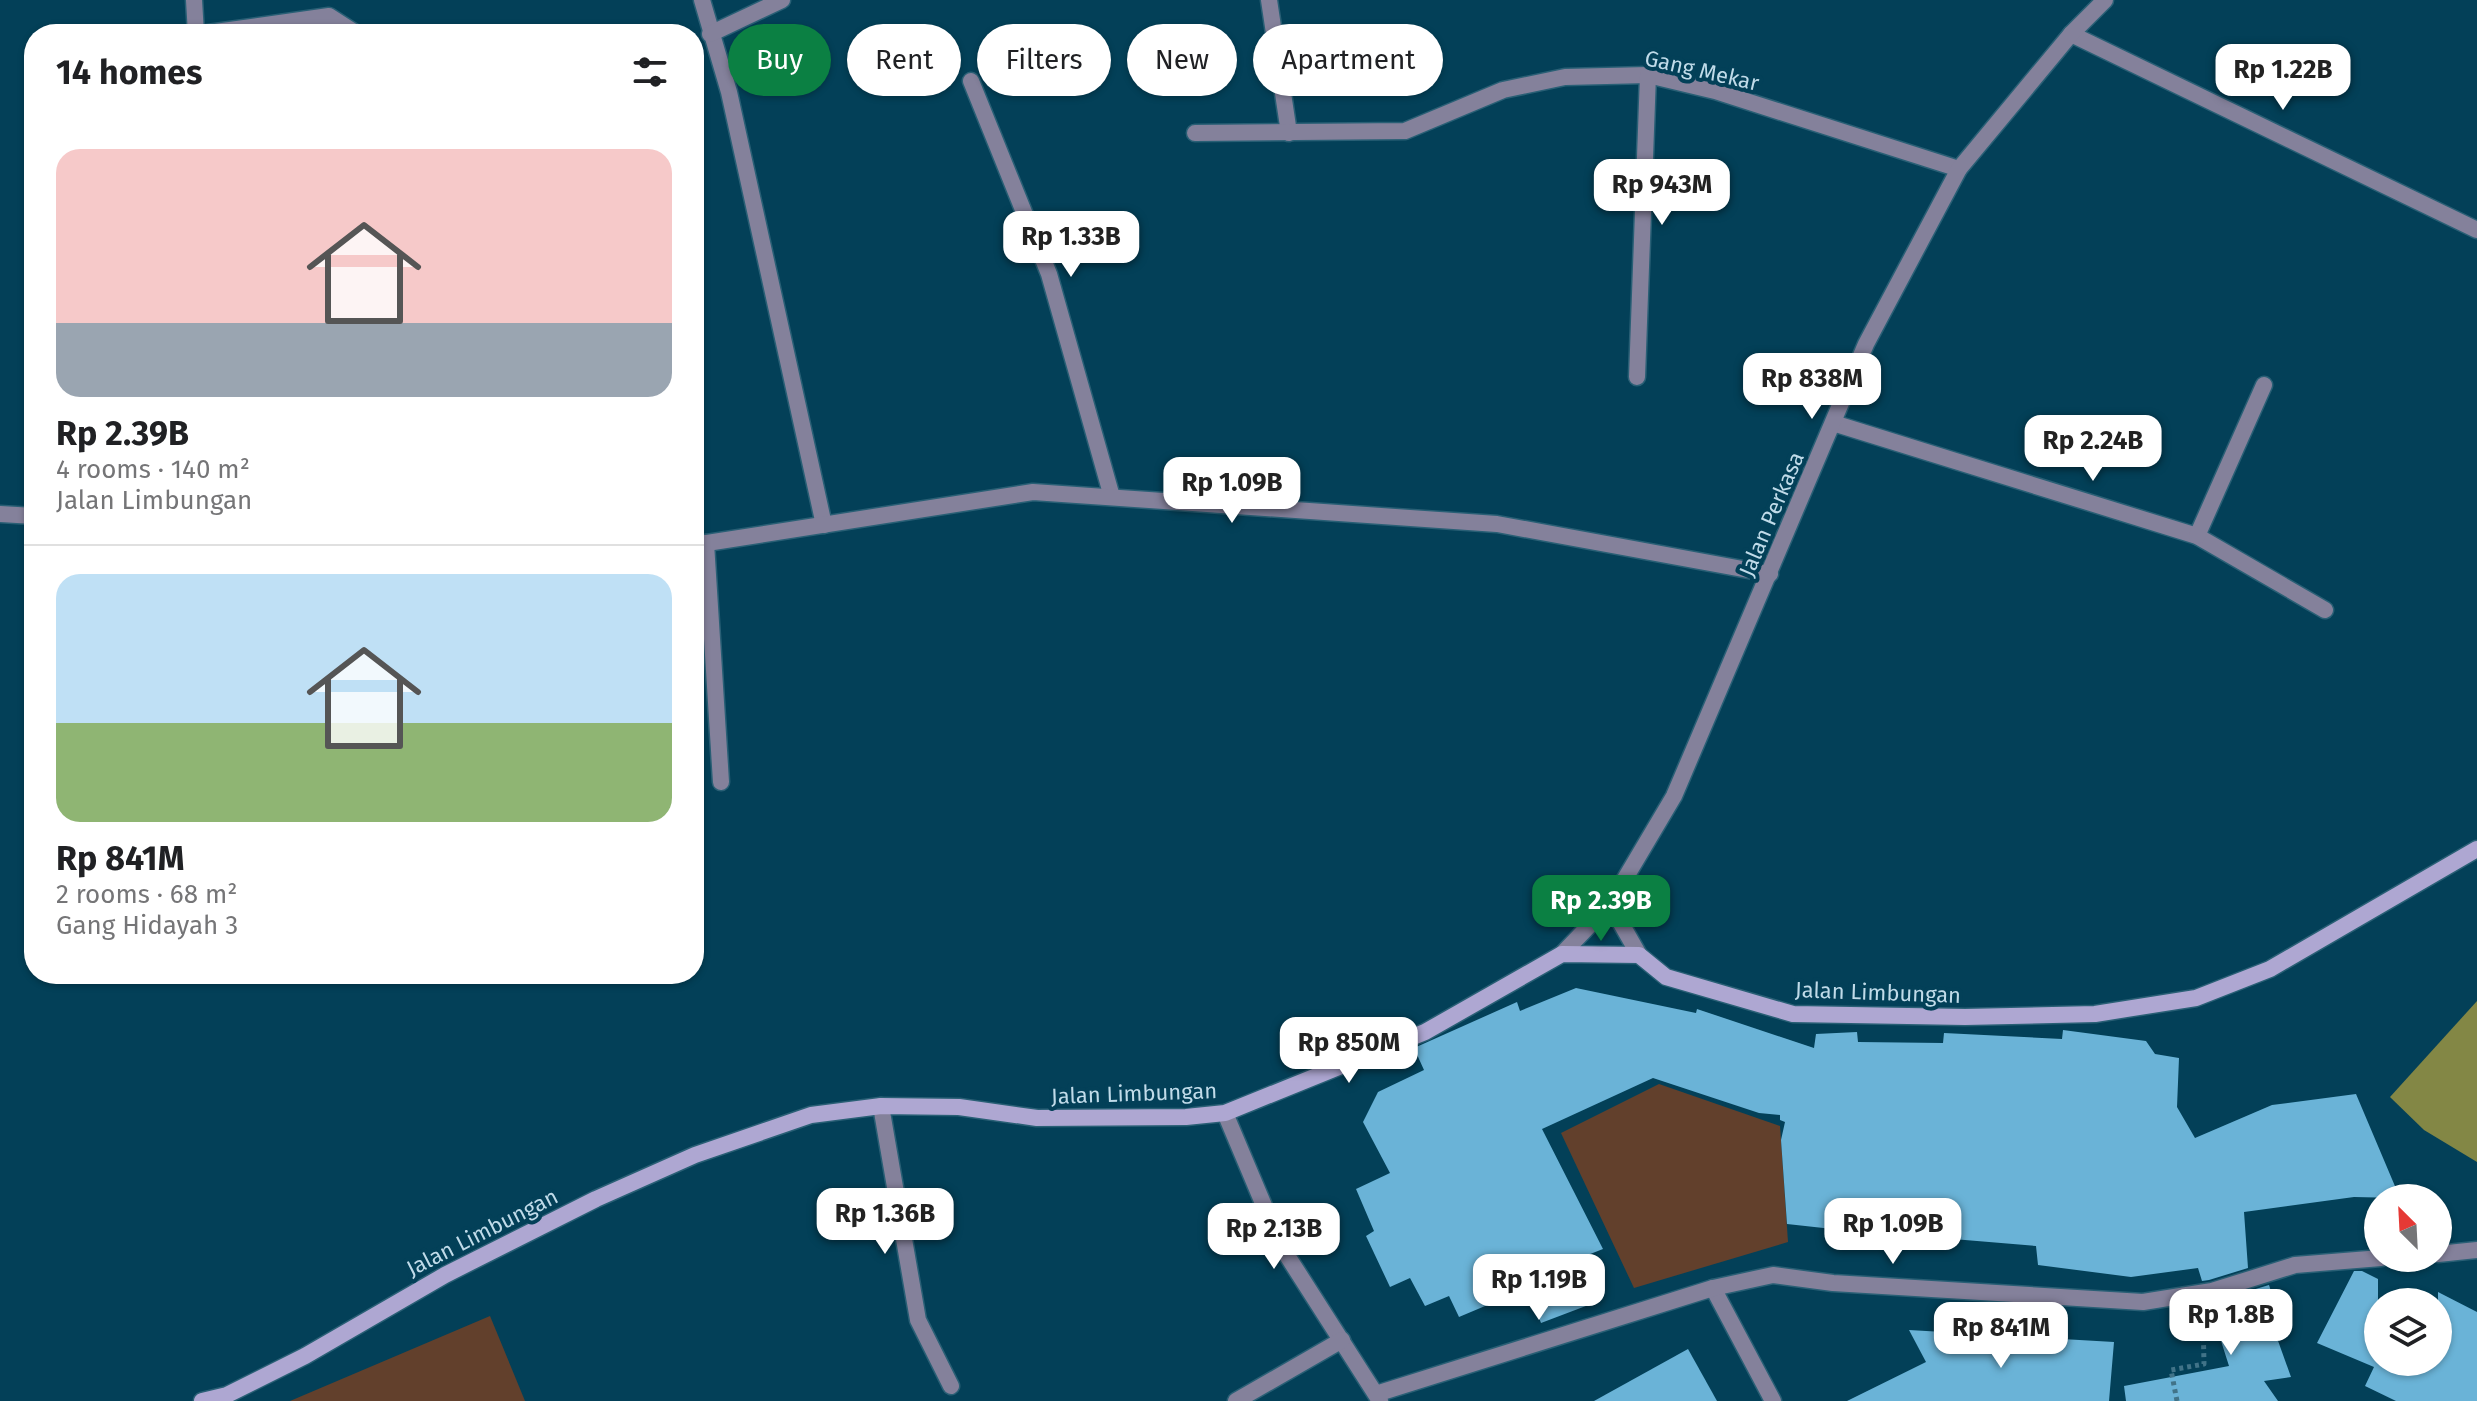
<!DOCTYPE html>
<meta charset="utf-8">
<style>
:root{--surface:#fff;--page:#f2f2f2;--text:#202124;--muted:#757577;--line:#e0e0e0;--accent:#0b8043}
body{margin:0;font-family:"Fira Sans",sans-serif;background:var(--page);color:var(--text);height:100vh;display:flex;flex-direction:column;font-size:30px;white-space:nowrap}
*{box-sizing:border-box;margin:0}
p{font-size:26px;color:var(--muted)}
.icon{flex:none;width:44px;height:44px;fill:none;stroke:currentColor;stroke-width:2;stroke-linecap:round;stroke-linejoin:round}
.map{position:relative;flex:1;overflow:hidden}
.details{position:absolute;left:24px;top:24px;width:680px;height:960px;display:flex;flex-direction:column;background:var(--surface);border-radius:32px;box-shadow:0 2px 6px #0004}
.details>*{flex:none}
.hud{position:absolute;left:728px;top:24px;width:760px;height:72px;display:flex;gap:16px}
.needle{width:52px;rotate:336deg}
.fabs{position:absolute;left:2364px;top:1184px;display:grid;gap:16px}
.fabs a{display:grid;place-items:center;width:88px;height:88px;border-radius:50%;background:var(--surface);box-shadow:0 2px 6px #0004;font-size:40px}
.price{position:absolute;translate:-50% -68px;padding:0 18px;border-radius:16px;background:#fff;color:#222;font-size:26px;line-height:52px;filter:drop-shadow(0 2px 4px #0008)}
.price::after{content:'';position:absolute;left:50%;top:48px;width:24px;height:18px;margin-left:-12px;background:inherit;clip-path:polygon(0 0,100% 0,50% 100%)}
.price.on{background:var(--accent);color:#fff}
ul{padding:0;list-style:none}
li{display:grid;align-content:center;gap:16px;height:424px;padding:0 32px}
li+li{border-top:2px solid var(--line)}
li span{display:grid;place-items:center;height:248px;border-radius:24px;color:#555}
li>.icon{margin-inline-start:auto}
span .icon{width:144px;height:144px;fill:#fffc;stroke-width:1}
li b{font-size:34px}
h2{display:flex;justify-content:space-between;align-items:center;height:96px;padding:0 32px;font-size:34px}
.tag{padding:0 28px;border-radius:36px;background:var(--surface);box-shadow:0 2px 6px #0004;font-size:28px;line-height:72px}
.tag.on{background:var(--accent);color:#fff}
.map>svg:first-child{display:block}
</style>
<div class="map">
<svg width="2477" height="1401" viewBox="0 0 2477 1401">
<rect width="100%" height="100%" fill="#034058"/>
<!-- green -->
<g fill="#62402c">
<path d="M1659,1084L1780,1126L1788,1242L1634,1288L1561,1133Z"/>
<path d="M490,1316L525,1401H290Z"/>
</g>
<!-- water -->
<path fill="#838745" d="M2477,1001V1162L2424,1130L2390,1097Z"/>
<!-- building -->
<g fill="#6ab3d7">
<path d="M1576,988L1696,1013L1697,1009L1814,1048L1816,1034L1857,1032L1858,1042L1943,1043L1944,1033L2062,1039L2063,1030L2146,1041L2155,1054L2179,1058L2177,1107L2195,1138L2272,1105L2356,1094L2400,1198L2354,1197L2244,1212L2248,1268L2209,1280L2202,1281L2198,1268L2131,1277L2038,1265L2036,1246L1953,1239L1952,1220L1867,1208L1869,1233L1787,1224L1781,1140L1785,1122L1780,1120V1115L1759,1113L1653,1078L1542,1129L1603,1249L1580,1258L1599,1301L1541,1323L1528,1288L1459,1317L1449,1296L1425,1306L1410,1278L1390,1287L1366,1236L1374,1231L1356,1189L1390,1173L1363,1122L1378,1092L1424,1070L1414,1048L1517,1002L1520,1011Z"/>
<path d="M2354,1271H2362L2378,1279V1362H2438V1292L2477,1312V1401H2396L2365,1386L2374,1367L2317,1343Z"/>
<path d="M2269,1285L2283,1329L2272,1324L2291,1377L2264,1381L2278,1401H2126L2124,1386L2229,1366L2209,1303Z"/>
<path d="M1909,1330L2114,1342L2109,1401H1847L1926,1362Z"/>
<path d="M1688,1349L1717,1401H1594Z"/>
</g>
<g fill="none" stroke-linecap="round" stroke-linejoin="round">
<defs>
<g id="street">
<path d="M194,0L196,34"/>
<path d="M702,0L729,92L824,525"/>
<path d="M1269,0L1289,133"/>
<path d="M201,34L329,16L357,34"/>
<path d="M710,34L782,0"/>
<path d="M2071,34L2477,230"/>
<path d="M971,81L1049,274L1112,497"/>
<path d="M1195,133L1405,131L1503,90L1565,77L1648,75L1715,91L1959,169"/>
<path d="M1637,377L1648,75"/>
<path d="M1833,423L2197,536L2325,610"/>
<path d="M0,514L34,516"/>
<path d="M2197,536L2264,385"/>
<path d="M706,543L721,782"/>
<path d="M694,545L1033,492L1497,524L1770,574"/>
<path d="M1610,904L1639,955"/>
<path d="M1562,954L1610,904L1674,796L1866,344L1959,169L2071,34L2105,0"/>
<path d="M881,1106L918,1320L951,1386"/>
<path d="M1225,1113L1281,1246L1380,1401"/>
<path d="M2438,1254L2477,1250"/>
<path d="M1713,1288L1773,1401"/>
<path d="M1376,1394L1713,1288L1773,1275L1833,1283L2143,1302L2212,1291L2295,1265L2381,1258"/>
<path d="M1236,1401L1342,1340"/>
</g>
<path id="secondary" d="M202,1401L227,1395L305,1356L445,1275L596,1199L695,1155L811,1115L881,1106L959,1107L1037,1118L1186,1117L1225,1113L1425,1032L1562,954L1639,955L1666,977L1793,1014L1965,1017L2095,1014L2196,998L2270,969L2477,849"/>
</defs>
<!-- street casing -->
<use href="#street" stroke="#295f75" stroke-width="19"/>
<!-- secondary casing -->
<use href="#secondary" stroke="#295f75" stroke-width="19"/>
<!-- path -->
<path stroke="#417388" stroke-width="5" stroke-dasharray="4 4" stroke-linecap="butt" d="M2177,1401L2171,1370L2204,1364L2203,1318"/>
<!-- street -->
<use href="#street" stroke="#84819b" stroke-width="16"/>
<!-- secondary -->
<use href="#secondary" stroke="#aea7d2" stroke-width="16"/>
</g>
<g text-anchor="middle" stroke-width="8" stroke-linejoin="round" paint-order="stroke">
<!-- street labels -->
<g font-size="22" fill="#c0dbe9" stroke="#034058">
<text transform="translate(1702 70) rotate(13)" y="8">Gang Mekar</text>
<text transform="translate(1771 514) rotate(-67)" y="8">Jalan Perkasa</text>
<text transform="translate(1878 992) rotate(2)" y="8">Jalan Limbungan</text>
<text transform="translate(1134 1093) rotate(-2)" y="8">Jalan Limbungan</text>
<text transform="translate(482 1232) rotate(-27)" y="8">Jalan Limbungan</text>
</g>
</g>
</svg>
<div class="fabs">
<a><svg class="needle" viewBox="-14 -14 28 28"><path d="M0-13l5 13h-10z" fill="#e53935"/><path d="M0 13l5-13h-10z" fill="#757577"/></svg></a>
<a><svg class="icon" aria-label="layers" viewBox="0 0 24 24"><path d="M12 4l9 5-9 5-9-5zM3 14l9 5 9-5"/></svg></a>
</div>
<b class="price" style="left:2283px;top:112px">Rp 1.22B</b>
<b class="price" style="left:1662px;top:227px">Rp 943M</b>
<b class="price" style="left:1071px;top:279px">Rp 1.33B</b>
<b class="price" style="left:1812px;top:421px">Rp 838M</b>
<b class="price" style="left:2093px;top:483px">Rp 2.24B</b>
<b class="price" style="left:1232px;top:525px">Rp 1.09B</b>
<b class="price on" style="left:1601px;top:943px">Rp 2.39B</b>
<b class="price" style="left:1349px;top:1085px">Rp 850M</b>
<b class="price" style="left:885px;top:1256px">Rp 1.36B</b>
<b class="price" style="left:1893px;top:1266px">Rp 1.09B</b>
<b class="price" style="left:1274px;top:1271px">Rp 2.13B</b>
<b class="price" style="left:1539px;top:1322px">Rp 1.19B</b>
<b class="price" style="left:2231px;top:1357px">Rp 1.8B</b>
<b class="price" style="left:2001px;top:1370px">Rp 841M</b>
<div class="hud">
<a class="tag on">Buy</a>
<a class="tag">Rent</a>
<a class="tag">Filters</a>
<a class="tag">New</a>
<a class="tag">Apartment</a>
</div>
<section class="details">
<h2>14 homes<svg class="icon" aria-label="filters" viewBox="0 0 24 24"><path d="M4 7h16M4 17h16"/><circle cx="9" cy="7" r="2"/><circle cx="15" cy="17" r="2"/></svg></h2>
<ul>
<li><span style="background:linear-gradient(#f6c9c9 70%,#9aa5b1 0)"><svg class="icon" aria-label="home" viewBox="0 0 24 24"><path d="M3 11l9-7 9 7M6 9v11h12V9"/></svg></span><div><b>Rp 2.39B</b><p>4 rooms · 140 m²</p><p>Jalan Limbungan</p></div></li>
<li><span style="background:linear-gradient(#bfe0f5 60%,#8fb573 0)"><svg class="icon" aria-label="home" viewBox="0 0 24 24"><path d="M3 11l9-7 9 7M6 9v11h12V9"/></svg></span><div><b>Rp 841M</b><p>2 rooms · 68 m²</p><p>Gang Hidayah 3</p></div></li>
</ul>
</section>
</div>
